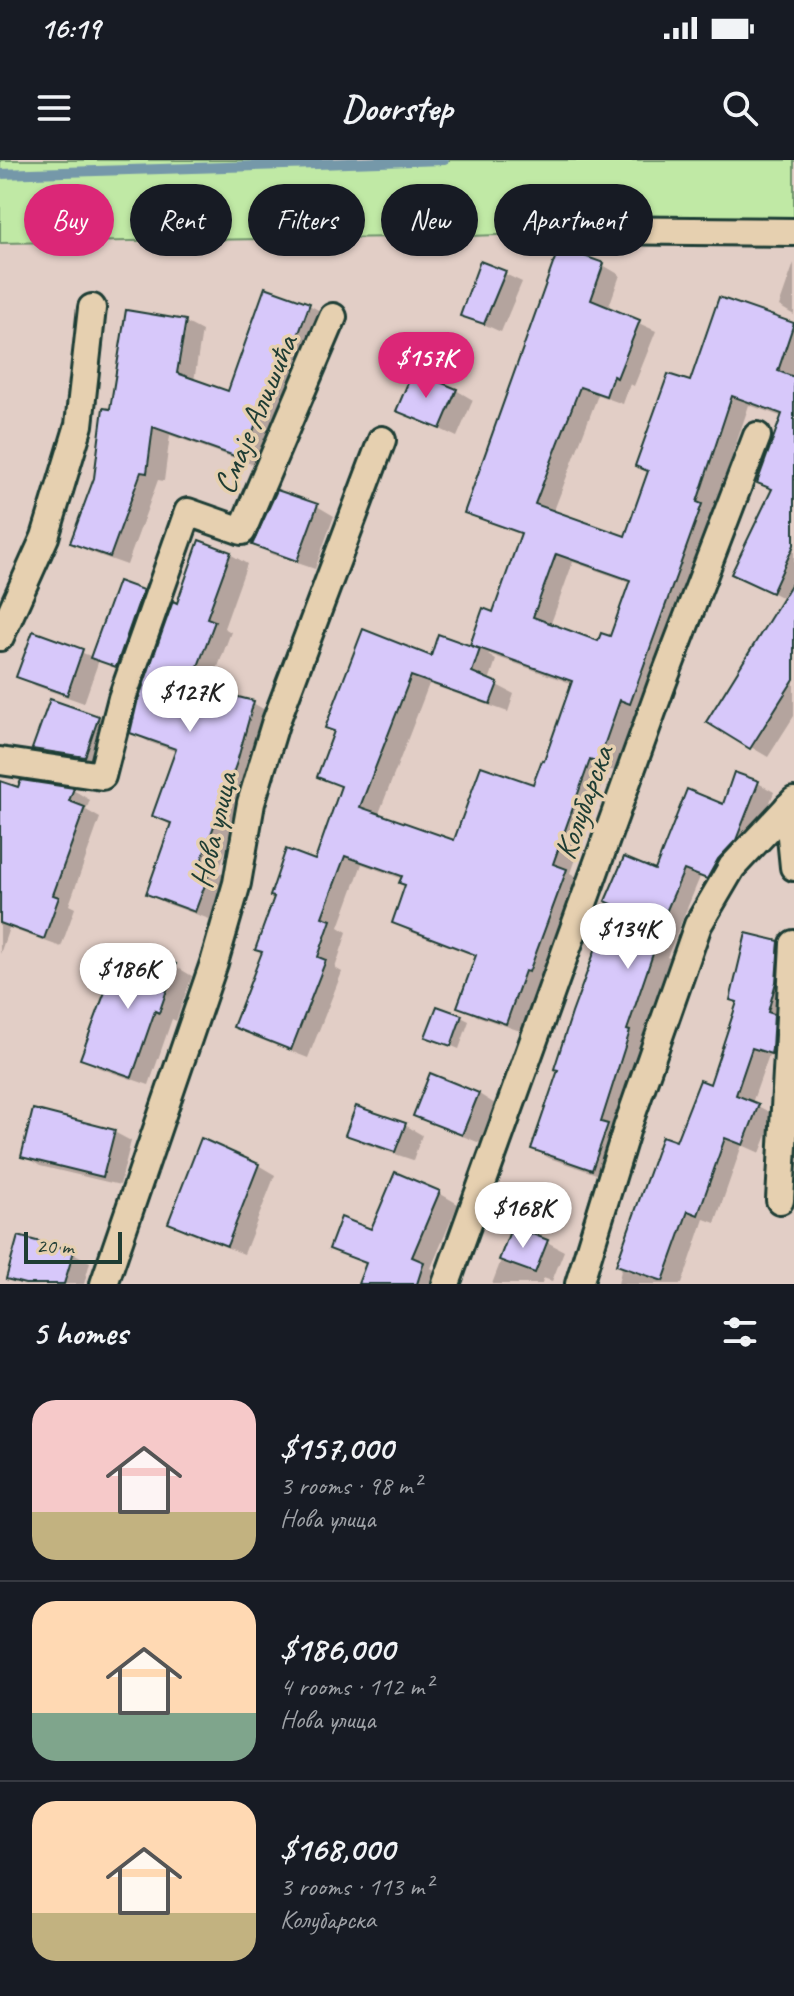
<!DOCTYPE html>
<meta charset="utf-8">
<style>
:root{--surface:#171b24;--page:#20242c;--text:#f1f3f6;--muted:#9ea1a6;--line:#363941;--accent:#db2777}
body{margin:0;font-family:Caveat,sans-serif;background:var(--page);color:var(--text);height:100vh;display:flex;flex-direction:column;font-size:30px;white-space:nowrap}
*{box-sizing:border-box;margin:0}
p{font-size:26px;color:var(--muted)}
.icon{flex:none;width:44px;height:44px;fill:none;stroke:currentColor;stroke-width:2;stroke-linecap:round;stroke-linejoin:round}
.map{position:relative;height:1124px;overflow:hidden}
.panel{display:flex;flex-direction:column;background:var(--surface);flex:1}
.panel>*{flex:none}
.top-card{position:absolute;left:24px;top:24px;width:746px;height:72px;display:flex;gap:16px}
.scale{position:absolute;left:24px;bottom:20px;width:98px;box-sizing:border-box;padding-left:8px;border:4px solid #1f3d34;border-top:0;font-size:22px;line-height:28px;white-space:nowrap;color:#1f3d34;-webkit-text-stroke:6px #e6d0b0;paint-order:stroke}
.price{position:absolute;translate:-50% -68px;padding:0 18px;border-radius:28px;background:#fff;color:#222;font-size:26px;line-height:52px;filter:drop-shadow(0 2px 4px #0008)}
.price::after{content:'';position:absolute;left:50%;top:48px;width:24px;height:18px;margin-left:-12px;background:inherit;clip-path:polygon(0 0,100% 0,50% 100%)}
.price.current{background:var(--accent);color:#fff}
ul{padding:0;list-style:none}
li{display:flex;align-items:center;gap:24px;height:200px;padding:0 32px}
li+li{border-top:2px solid var(--line)}
li span{display:grid;place-items:center;flex:none;width:224px;height:160px;border-radius:24px;color:#555}
li>.icon{margin-inline-start:auto}
span .icon{width:96px;height:96px;fill:#fffc;stroke-width:1}
li b{font-size:34px}
h2{display:flex;justify-content:space-between;align-items:center;height:96px;padding:0 32px;font-size:34px}
.chip{padding:0 28px;border-radius:36px;background:var(--surface);box-shadow:0 2px 6px #0004;font-size:28px;line-height:72px}
.chip.current{background:var(--accent);color:#fff}
.status{display:flex;justify-content:space-between;align-items:center;height:56px;padding:0 40px;background:var(--surface);direction:ltr}
.status svg{height:22px;fill:currentColor}
header{display:flex;justify-content:space-between;align-items:center;height:104px;padding:0 32px;background:var(--surface);font-size:36px;font-weight:700}
.map>svg:first-child{display:block}
</style>
<div class="status"><b>16:19</b><svg viewBox="0 0 49 12"><path d="M0 12V9h3v3zM5 12V6h3v6zM10 12V3h3v9zM15 12V0h3v12zM26 1h20v11H26zM47 4h2v5h-2z"/></svg></div>
<header><svg class="icon" aria-label="menu" viewBox="0 0 24 24"><path d="M4 6h16M4 12h16M4 18h16"/></svg>Doorstep<svg class="icon" aria-label="search" viewBox="0 0 24 24"><circle cx="10" cy="10" r="6"/><path d="M15 15l6 6"/></svg></header>
<div class="map">
<svg width="794" height="1124" viewBox="0 0 794 1124">
<rect width="100%" height="100%" fill="#e2cec6"/>
<filter id="ink" filterUnits="userSpaceOnUse"><feTurbulence type="fractalNoise" baseFrequency=".0125" numOctaves="2"/><feDisplacementMap in="SourceGraphic" scale="16" xChannelSelector="R" yChannelSelector="G"/><feConvolveMatrix kernelMatrix="1 2 1 2 8 2 1 2 1" color-interpolation-filters="sRGB"/></filter>
<g filter="url(#ink)">
<!-- green -->
<path fill="#c0e9a5" stroke="#70936c" stroke-width="2" d="M0,0H794V64L470,76L0,83Z"/>
<!-- shadow -->
<g fill="#0003" fill-rule="evenodd">
<path d="M561,90L603,105L620,115L608,149L656,171L634,226L630,224L623,244L598,235L553,353L626,379L649,312L637,305L691,224L720,140L794,165V556L768,597L751,587L785,439L733,413L774,331L760,322L783,257L749,245L713,353L718,356L647,552L637,549L615,611L607,609L570,713L583,720L523,872L477,856L460,846L478,797L411,772L394,763L407,725L403,719L362,704L339,767L347,772L335,808L342,812L308,898L252,876L235,866L316,702L343,628L320,616L336,572L328,567L432,499L439,476L480,491L522,375L484,361L467,352ZM573,402L632,423L611,479L600,483L550,466ZM489,494L573,524L545,604L534,627L455,683L378,656L429,524L508,552L514,534L489,521L496,500L488,495Z"/>
<path d="M481,103L522,122L501,172L463,155Z"/>
<path d="M794,103V155L779,146Z"/>
<path d="M309,145L326,154L305,211L296,208L260,307L170,275L164,321L158,320L127,405L90,392L73,382L96,318L112,251L185,162L202,171L194,221L229,233Z"/>
<path d="M456,230L473,240L457,277L399,250Z"/>
<path d="M317,346L334,356L315,409L271,394L255,384Z"/>
<path d="M230,394L247,404L224,468L231,472L209,531L253,543L270,553L254,613L218,712L228,717L212,760L165,743L148,733L172,666L155,656L177,592L149,582L132,572L178,445Z"/>
<path d="M119,423L159,442L133,515L99,500L84,543L36,526L19,516L34,474L93,497Z"/>
<path d="M51,541L99,558L115,568L102,606L51,598L34,589Z"/>
<path d="M0,623L19,630H73L90,640L86,650L100,658L69,745L75,748L61,787L9,768L0,794Z"/>
<path d="M758,623L774,632L752,689L723,726L700,717L667,797L671,799L642,881L645,883L608,1018L549,998L533,988L656,713L724,646Z"/>
<path d="M778,783L794,792L788,902L769,895L752,943L775,955L760,993L742,985L715,1063L704,1059L682,1124H618L622,1106L677,983L711,927L739,843L732,840Z"/>
<path d="M175,806L192,816L176,861L172,859L149,925L99,908L82,898Z"/>
<path d="M461,857L469,861L459,889L428,876Z"/>
<path d="M431,916L479,934L495,944L480,983L432,964L416,955Z"/>
<path d="M405,965L422,975L413,1000L365,984L348,974Z"/>
<path d="M114,972L131,981L120,1025L40,1006L24,996Z"/>
<path d="M258,1005L275,1015L244,1094L187,1072L170,1062Z"/>
<path d="M439,1033L458,1044L431,1108L442,1115L439,1124H360L367,1105L331,1088L372,1072Z"/>
<path d="M513,1069L547,1082L564,1091L552,1121L543,1118L542,1124H492Z"/>
<path d="M73,1093L90,1102L84,1124H19L8,1118Z"/>
</g>
<g fill="none" stroke-linecap="round" stroke-linejoin="round">
<!-- stream -->
<path stroke="#7598a9" stroke-width="10" d="M0,14L444,0"/>
</g>
<!-- building -->
<g fill="#d7c8fa" stroke="#1f3d34" stroke-width="2" fill-rule="evenodd">
<path d="M559,87L604,103L591,140L640,160L617,218L613,216L606,236L580,227L535,344L625,376L648,311L635,306L668,214L690,221L719,137L794,163L778,211L794,217V385L772,433L731,414L772,329L757,323L782,254L732,236L697,342L702,344L630,544L620,540L598,603L590,600L553,704L567,709L529,812L525,811L506,864L457,847L476,795L392,763L405,725L399,723L402,716L345,696L322,757L331,760L318,797L326,800L291,890L233,867L262,792L255,790L274,737L270,736L286,689L315,700L341,626L317,617L334,571L325,568L363,469L431,496L438,474L480,489L472,512L498,523L490,544L411,516L360,647L454,680L481,606L533,624L542,600L544,601L572,521L470,485L483,448L493,452L521,373L464,353ZM556,394L630,420L610,476L601,473L598,481L533,457Z"/>
<path d="M480,101L506,111L484,164L460,156Z"/>
<path d="M265,127L310,143L288,203L279,200L243,299L153,267L147,313L141,312L110,397L70,383L94,318L103,248L110,249L126,150L186,160L177,213L228,231Z"/>
<path d="M413,211L457,229L440,269L396,251Z"/>
<path d="M277,330L318,344L297,401L252,385Z"/>
<path d="M199,380L231,392L207,458L215,461L191,525L254,541L237,602L201,702L212,706L195,752L146,734L171,663L152,656L176,589L130,573L137,543L173,441L177,443Z"/>
<path d="M794,420V519L750,589L706,562Z"/>
<path d="M118,421L143,430L116,507L90,498Z"/>
<path d="M33,471L83,489L67,535L16,517Z"/>
<path d="M50,539L99,556L85,597L32,589Z"/>
<path d="M734,612L759,621L736,680L718,699L707,719L684,710L651,787L655,788L627,870L630,871L601,962L608,964L592,1010L531,989L558,910L554,909L572,853L612,744L605,741L624,697L655,710L687,629L723,644Z"/>
<path d="M21,620L74,628L69,641L85,647L53,735L59,737L44,779L0,763V621L18,627Z"/>
<path d="M746,773L779,781L776,822L768,852L774,854L772,889L771,894L752,888L736,935L759,944L743,985L725,978L698,1055L688,1051L663,1121L616,1105L662,976L676,981L700,920L710,924L737,842L730,840Z"/>
<path d="M122,786L176,804L159,853L155,851L132,917L80,899Z"/>
<path d="M437,846L462,855L451,886L425,877Z"/>
<path d="M430,913L479,933L462,975L413,956Z"/>
<path d="M356,946L406,963L395,992L345,975Z"/>
<path d="M33,949L115,970L103,1017L21,997Z"/>
<path d="M201,978L259,1004L227,1086L168,1063Z"/>
<path d="M395,1012L440,1031L412,1097L424,1102L417,1124H358L366,1103L329,1089L341,1057L371,1069Z"/>
<path d="M512,1066L548,1080L535,1113L499,1100Z"/>
<path d="M18,1076L74,1091L64,1124H25L6,1119Z"/>
</g>
<g fill="none" stroke-linecap="round" stroke-linejoin="round">
<defs>
<g id="street">
<path d="M585,70L794,72"/>
<path d="M0,477L45,377L79,265L92,148"/>
<path d="M0,601L102,616L122,538L188,352L242,371L333,157"/>
<path d="M788,647L794,707"/>
<path d="M780,1040L794,784"/>
<path d="M104,1124L214,803L237,723L251,643L275,564L382,280"/>
<path d="M446,1124L662,524L757,276"/>
<path d="M579,1124L627,968L698,765L732,707L794,641"/>
</g>
</defs>
<!-- street casing -->
<use href="#street" stroke="#1f3d34" stroke-width="32"/>
<!-- street -->
<use href="#street" stroke="#e6d0b0" stroke-width="26"/>
</g>
</g>
<g text-anchor="middle" stroke-width="7" stroke-linejoin="round" paint-order="stroke">
<!-- street labels -->
<g font-size="32" fill="#1f3d34" stroke="#e6d0b0">
<text transform="translate(255 254) rotate(-67)" y="11">Смаје Алишића</text>
<text transform="translate(583 642) rotate(-70)" y="11">Колубарска</text>
<text transform="translate(213 670) rotate(-77)" y="11">Нова улица</text>
</g>
</g>
</svg>
<div class="scale">20 m</div>
<b class="price current" style="left:426px;top:240px">$157K</b>
<b class="price" style="left:190px;top:574px">$127K</b>
<b class="price" style="left:628px;top:811px">$134K</b>
<b class="price" style="left:128px;top:851px">$186K</b>
<b class="price" style="left:523px;top:1090px">$168K</b>
<div class="top-card">
<a class="chip current">Buy</a>
<a class="chip">Rent</a>
<a class="chip">Filters</a>
<a class="chip">New</a>
<a class="chip">Apartment</a>
</div>
</div>
<section class="panel">
<h2>5 homes<svg class="icon" aria-label="filters" viewBox="0 0 24 24"><path d="M4 7h16M4 17h16"/><circle cx="9" cy="7" r="2"/><circle cx="15" cy="17" r="2"/></svg></h2>
<ul>
<li><span style="background:linear-gradient(#f6c9c9 70%,#c2b280 0)"><svg class="icon" aria-label="home" viewBox="0 0 24 24"><path d="M3 11l9-7 9 7M6 9v11h12V9"/></svg></span><div><b>$157,000</b><p>3 rooms · 98 m²</p><p>Нова улица</p></div></li>
<li><span style="background:linear-gradient(#ffd9b3 70%,#7fa58c 0)"><svg class="icon" aria-label="home" viewBox="0 0 24 24"><path d="M3 11l9-7 9 7M6 9v11h12V9"/></svg></span><div><b>$186,000</b><p>4 rooms · 112 m²</p><p>Нова улица</p></div></li>
<li><span style="background:linear-gradient(#ffd9b3 70%,#c2b280 0)"><svg class="icon" aria-label="home" viewBox="0 0 24 24"><path d="M3 11l9-7 9 7M6 9v11h12V9"/></svg></span><div><b>$168,000</b><p>3 rooms · 113 m²</p><p>Колубарска</p></div></li>
</ul>
</section>
